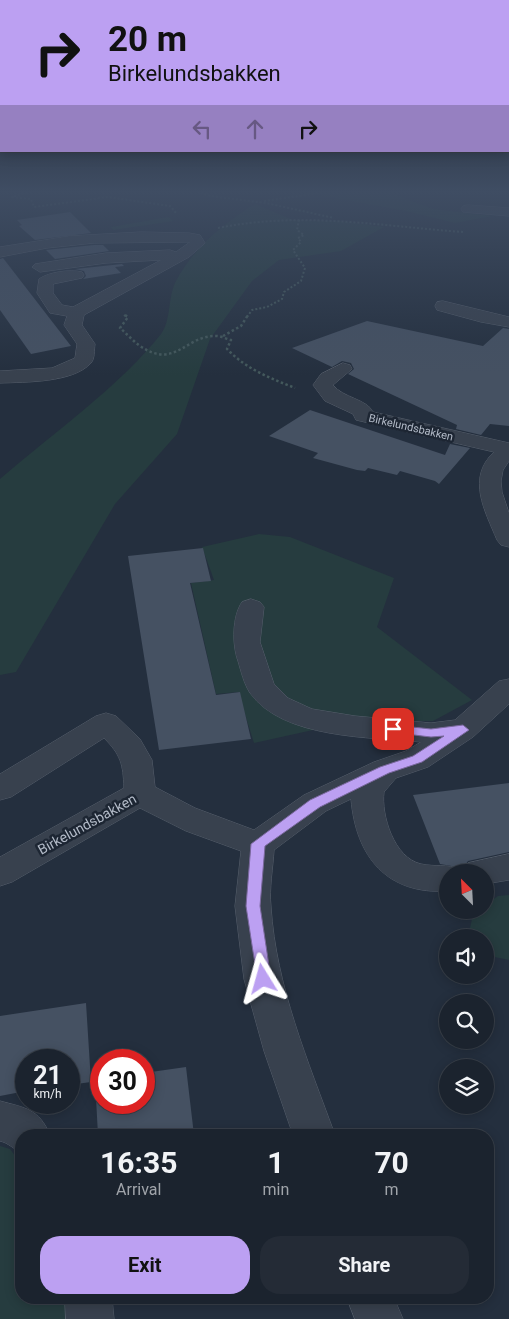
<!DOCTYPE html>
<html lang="en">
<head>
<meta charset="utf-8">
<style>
  body { margin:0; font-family:Roboto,sans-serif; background:#242b36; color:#f1f3f6; height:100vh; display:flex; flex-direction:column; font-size:19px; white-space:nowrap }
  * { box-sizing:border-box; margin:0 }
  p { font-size:16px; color:#a0a4aa }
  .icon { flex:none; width:28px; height:28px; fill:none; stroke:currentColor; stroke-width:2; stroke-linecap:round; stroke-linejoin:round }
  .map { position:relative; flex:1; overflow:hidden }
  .panel { position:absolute; left:15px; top:1129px; width:479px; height:175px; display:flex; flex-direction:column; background:#1b232e; border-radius:20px; box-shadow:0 2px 12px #0003,0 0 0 1px #39404a }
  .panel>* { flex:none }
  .top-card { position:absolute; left:0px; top:0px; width:510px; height:152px; box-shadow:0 2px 12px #0003,0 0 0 1px #39404a; background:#bca0f2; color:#111; overflow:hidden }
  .needle { width:32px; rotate:336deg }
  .fabs { position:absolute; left:439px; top:864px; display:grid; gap:10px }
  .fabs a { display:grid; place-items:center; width:55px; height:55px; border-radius:50%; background:#1b232e; box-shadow:0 2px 12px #0003,0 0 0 1px #39404a; font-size:25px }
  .speed { position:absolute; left:15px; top:1049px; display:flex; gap:10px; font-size:25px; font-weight:700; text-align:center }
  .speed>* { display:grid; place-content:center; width:65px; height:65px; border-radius:50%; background:#1b232e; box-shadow:0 2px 12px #0003,0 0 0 1px #39404a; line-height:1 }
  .speed small { font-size:12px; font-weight:400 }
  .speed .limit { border:8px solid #d22; background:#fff; color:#111 }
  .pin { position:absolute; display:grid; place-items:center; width:42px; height:42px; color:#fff; margin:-21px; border-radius:10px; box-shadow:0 2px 8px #0006 }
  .me { position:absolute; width:55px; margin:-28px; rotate:352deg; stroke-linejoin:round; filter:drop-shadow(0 0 4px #0008) }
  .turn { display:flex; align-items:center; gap:18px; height:105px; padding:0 25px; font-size:22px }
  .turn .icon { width:65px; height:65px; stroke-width:2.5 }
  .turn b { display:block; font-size:35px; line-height:42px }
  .lanes { display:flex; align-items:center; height:48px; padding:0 25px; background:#0003; justify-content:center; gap:25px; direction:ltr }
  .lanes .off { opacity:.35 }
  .eta { display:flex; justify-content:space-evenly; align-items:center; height:85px; text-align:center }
  .eta b { font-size:30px; font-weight:700; line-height:35px }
  .button { display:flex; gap:10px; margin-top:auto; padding:10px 25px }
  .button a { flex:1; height:58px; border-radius:20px; background:#bca0f2; color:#111; font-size:20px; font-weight:700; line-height:58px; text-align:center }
  .button a+a { background:#242b36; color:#f1f3f6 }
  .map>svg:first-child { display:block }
</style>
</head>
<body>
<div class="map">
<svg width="509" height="1319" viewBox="0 0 509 1319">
  <rect width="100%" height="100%" fill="#242f3e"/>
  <!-- green -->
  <g fill="#263c3f">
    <path d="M302,190H394L393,194L433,209L492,216L455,223L406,211L302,192Z"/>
    <path d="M255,204L293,220L340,221L384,227L341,251L279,260L252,281L210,339L177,434L115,504L16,672L0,675V479C51,435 120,386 161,334C171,321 168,298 175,283C192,249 224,223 255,204Z"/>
    <path d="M168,217L174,221L113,230L111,227Z"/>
    <path d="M259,534L290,537L394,578L377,627L472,700L433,721H359L314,712L313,730L254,743L238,692L216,694L191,583L214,580L202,547Z"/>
    <path d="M509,895V960L485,955V938L471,937L469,932L473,915L479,910H485V905L498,896Z"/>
    <path d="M0,1146L10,1149L21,1164V1298H77L76,1319H0Z"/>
  </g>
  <!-- building -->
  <g fill="#455162">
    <path d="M70,212L91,233L35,240L19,226L22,225L17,220Z"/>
    <path d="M94,245H103L109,251L55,259L46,250Z"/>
    <path d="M3,258L71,346L31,354L0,310V259Z"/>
    <path d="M122,264L124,266L115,267L121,273L83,279L86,276L84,271L75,269Z"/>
    <path d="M367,321L483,346L503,328L509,329V426L490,424L481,435L456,429L457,425L348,374L354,369L351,363L342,361L332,367L292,348Z"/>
    <path d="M310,410L445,455L450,444L470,448L439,484L435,481L400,471L397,475L368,468L365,471L357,470L313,458L318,453L269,436Z"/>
    <path d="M203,548L211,581L190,583L216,695L240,692L251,739L159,750L128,556Z"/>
    <path d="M509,783V852L468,861L463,868L440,864L413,795Z"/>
    <path d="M86,1003L91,1082L69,1085V1060H26V1091L0,1096V1016Z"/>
    <path d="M186,1067L194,1135H98L95,1080L101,1079V1102H144V1073Z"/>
  </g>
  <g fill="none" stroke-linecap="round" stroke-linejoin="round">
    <defs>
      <g id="minor">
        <path d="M468,205L509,208V216L463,212L461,209L463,206Z"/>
        <path d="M141,232L189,233L200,235L205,243L189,257L84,315L82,325L95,344C94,350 95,359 91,363C73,383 25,382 0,383V371L52,368L75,358L77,344L64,325L67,316L50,313L37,293L39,279C49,272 70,269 82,272L84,275L82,278L53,284V293L62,305L73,307L161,260L106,263L40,272L32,267L35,264L106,253L170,250L176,252L190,242L94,243L47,248L0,257V247L70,236Z"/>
        <path d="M443,301L509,317V327L481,322L437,310L435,306L437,302Z"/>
        <path d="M343,363L350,365L352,369L333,385C343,398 367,399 373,412L509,443V461L503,470L501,481L502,492L509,513V547L501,545L497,540C485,511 466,478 494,452L356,420L353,414L325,401L313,385L321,374Z"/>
        <path d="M251,599L260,602L264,607L260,642L274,684L288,698L312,709L355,716L431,723L455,720L499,681L509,679V704L473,737L428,767L396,778L384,792C381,815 394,858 421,864C435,867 447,864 460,869L462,872H448V891C387,895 356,857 351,799L326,811L274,850C273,868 269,888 271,907C276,986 308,1061 335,1135H293L264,1051L244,979L235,906L241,851L186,831L140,808L12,882L0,886V857L124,788C123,764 121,755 104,738L11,797L0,800V774L96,716L106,713L116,716L140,739L152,760L155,787L195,808L254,830L304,795L374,762L406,751L421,742C370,737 283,739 250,693C244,684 241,671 238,661C232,645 232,616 242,602Z"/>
        <path d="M509,854V880L485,884V872H463L468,863Z"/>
        <path d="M0,1101C26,1108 39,1109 50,1135H21V1152C13,1149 9,1143 0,1141Z"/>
        <path d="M65,1298H112L114,1319H66Z"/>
        <path d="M347,1298H394L403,1319H355Z"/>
      </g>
    </defs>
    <!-- minor casing -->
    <use href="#minor" stroke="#565f6c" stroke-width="1"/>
    <!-- path-far1 -->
    <g stroke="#44595c" stroke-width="2" stroke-dasharray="2 2" stroke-linecap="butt">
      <path d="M35,190L12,197L31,199L34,207L108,197L170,206L177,214"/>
      <path d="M193,190L211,196L266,203L334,218"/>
      <path d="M264,201L313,194L318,190"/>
      <path d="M218,228C302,211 379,226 463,232"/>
      <path d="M124,315L127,317"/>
      <path d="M247,317L252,310L267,307L282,299L284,292L301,281L305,268L293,250L301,242L298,238L304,235L297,230L299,220"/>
    </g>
    <!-- path -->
    <g stroke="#44595c" stroke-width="2.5" stroke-dasharray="2.5 2.5" stroke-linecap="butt">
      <path d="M125,315L128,317L120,328C127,334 133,341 140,346C175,370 186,335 216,336C221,336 226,339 231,340L227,349C246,369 270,378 295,388"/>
      <path d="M223,336L241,326L248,315"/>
    </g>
    <!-- minor -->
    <use href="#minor" fill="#38414e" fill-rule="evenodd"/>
  </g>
  <!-- sky -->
  <linearGradient id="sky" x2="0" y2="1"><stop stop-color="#141a22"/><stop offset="0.51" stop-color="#3f4d63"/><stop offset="1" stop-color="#3f4d63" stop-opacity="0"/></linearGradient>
  <rect width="509" height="375" fill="url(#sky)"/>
  <!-- route -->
  <path fill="#bca0f2" stroke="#7a689d" d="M393,725L431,729L463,725L469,730L422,762L389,773L320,807L265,846L260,906L271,979L269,984L263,986L258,984L246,906L251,844L310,800L380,767L413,756L444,736L431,737L388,732L387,729Z"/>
  <g text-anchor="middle" stroke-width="5" stroke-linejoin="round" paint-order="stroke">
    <!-- far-street labels -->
    <g font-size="11" fill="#b4bcc9" stroke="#1d2633">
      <text transform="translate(411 427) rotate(13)" y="4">Birkelundsbakken</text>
    </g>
    <!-- street labels -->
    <g font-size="14" fill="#b4bcc9" stroke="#1d2633">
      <text transform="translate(87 824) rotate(-29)" y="5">Birkelundsbakken</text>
    </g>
  </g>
</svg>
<div class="fabs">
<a><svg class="needle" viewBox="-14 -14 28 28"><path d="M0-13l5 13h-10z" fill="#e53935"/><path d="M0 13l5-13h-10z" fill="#a0a4aa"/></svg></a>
<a><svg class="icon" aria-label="sound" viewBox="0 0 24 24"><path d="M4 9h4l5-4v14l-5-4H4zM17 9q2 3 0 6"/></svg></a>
<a><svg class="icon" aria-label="search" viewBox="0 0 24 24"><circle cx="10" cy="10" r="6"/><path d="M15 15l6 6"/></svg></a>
<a><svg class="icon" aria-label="layers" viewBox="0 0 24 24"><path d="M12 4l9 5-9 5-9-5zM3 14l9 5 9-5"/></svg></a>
</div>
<div class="speed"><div>21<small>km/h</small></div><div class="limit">30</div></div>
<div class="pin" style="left:393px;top:729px;background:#d93025"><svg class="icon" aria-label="arrive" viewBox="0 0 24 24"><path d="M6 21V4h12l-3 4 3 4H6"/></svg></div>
<svg class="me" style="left:263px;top:979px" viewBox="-20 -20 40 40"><path d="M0-17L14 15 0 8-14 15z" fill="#bca0f2" stroke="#fff" stroke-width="4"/></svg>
<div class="top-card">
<div class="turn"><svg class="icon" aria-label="right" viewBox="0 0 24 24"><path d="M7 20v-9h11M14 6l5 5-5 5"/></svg><div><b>20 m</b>Birkelundsbakken</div></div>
<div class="lanes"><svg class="icon off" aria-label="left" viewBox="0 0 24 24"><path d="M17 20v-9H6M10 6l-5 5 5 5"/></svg><svg class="icon off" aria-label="ahead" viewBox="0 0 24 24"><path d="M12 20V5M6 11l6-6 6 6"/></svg><svg class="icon" aria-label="right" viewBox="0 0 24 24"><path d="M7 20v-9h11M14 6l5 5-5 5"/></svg></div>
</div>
<section class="panel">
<div class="eta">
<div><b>16:35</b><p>Arrival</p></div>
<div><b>1</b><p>min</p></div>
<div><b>70</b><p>m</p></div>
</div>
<div class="button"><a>Exit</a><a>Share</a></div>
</section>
</div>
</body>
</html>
